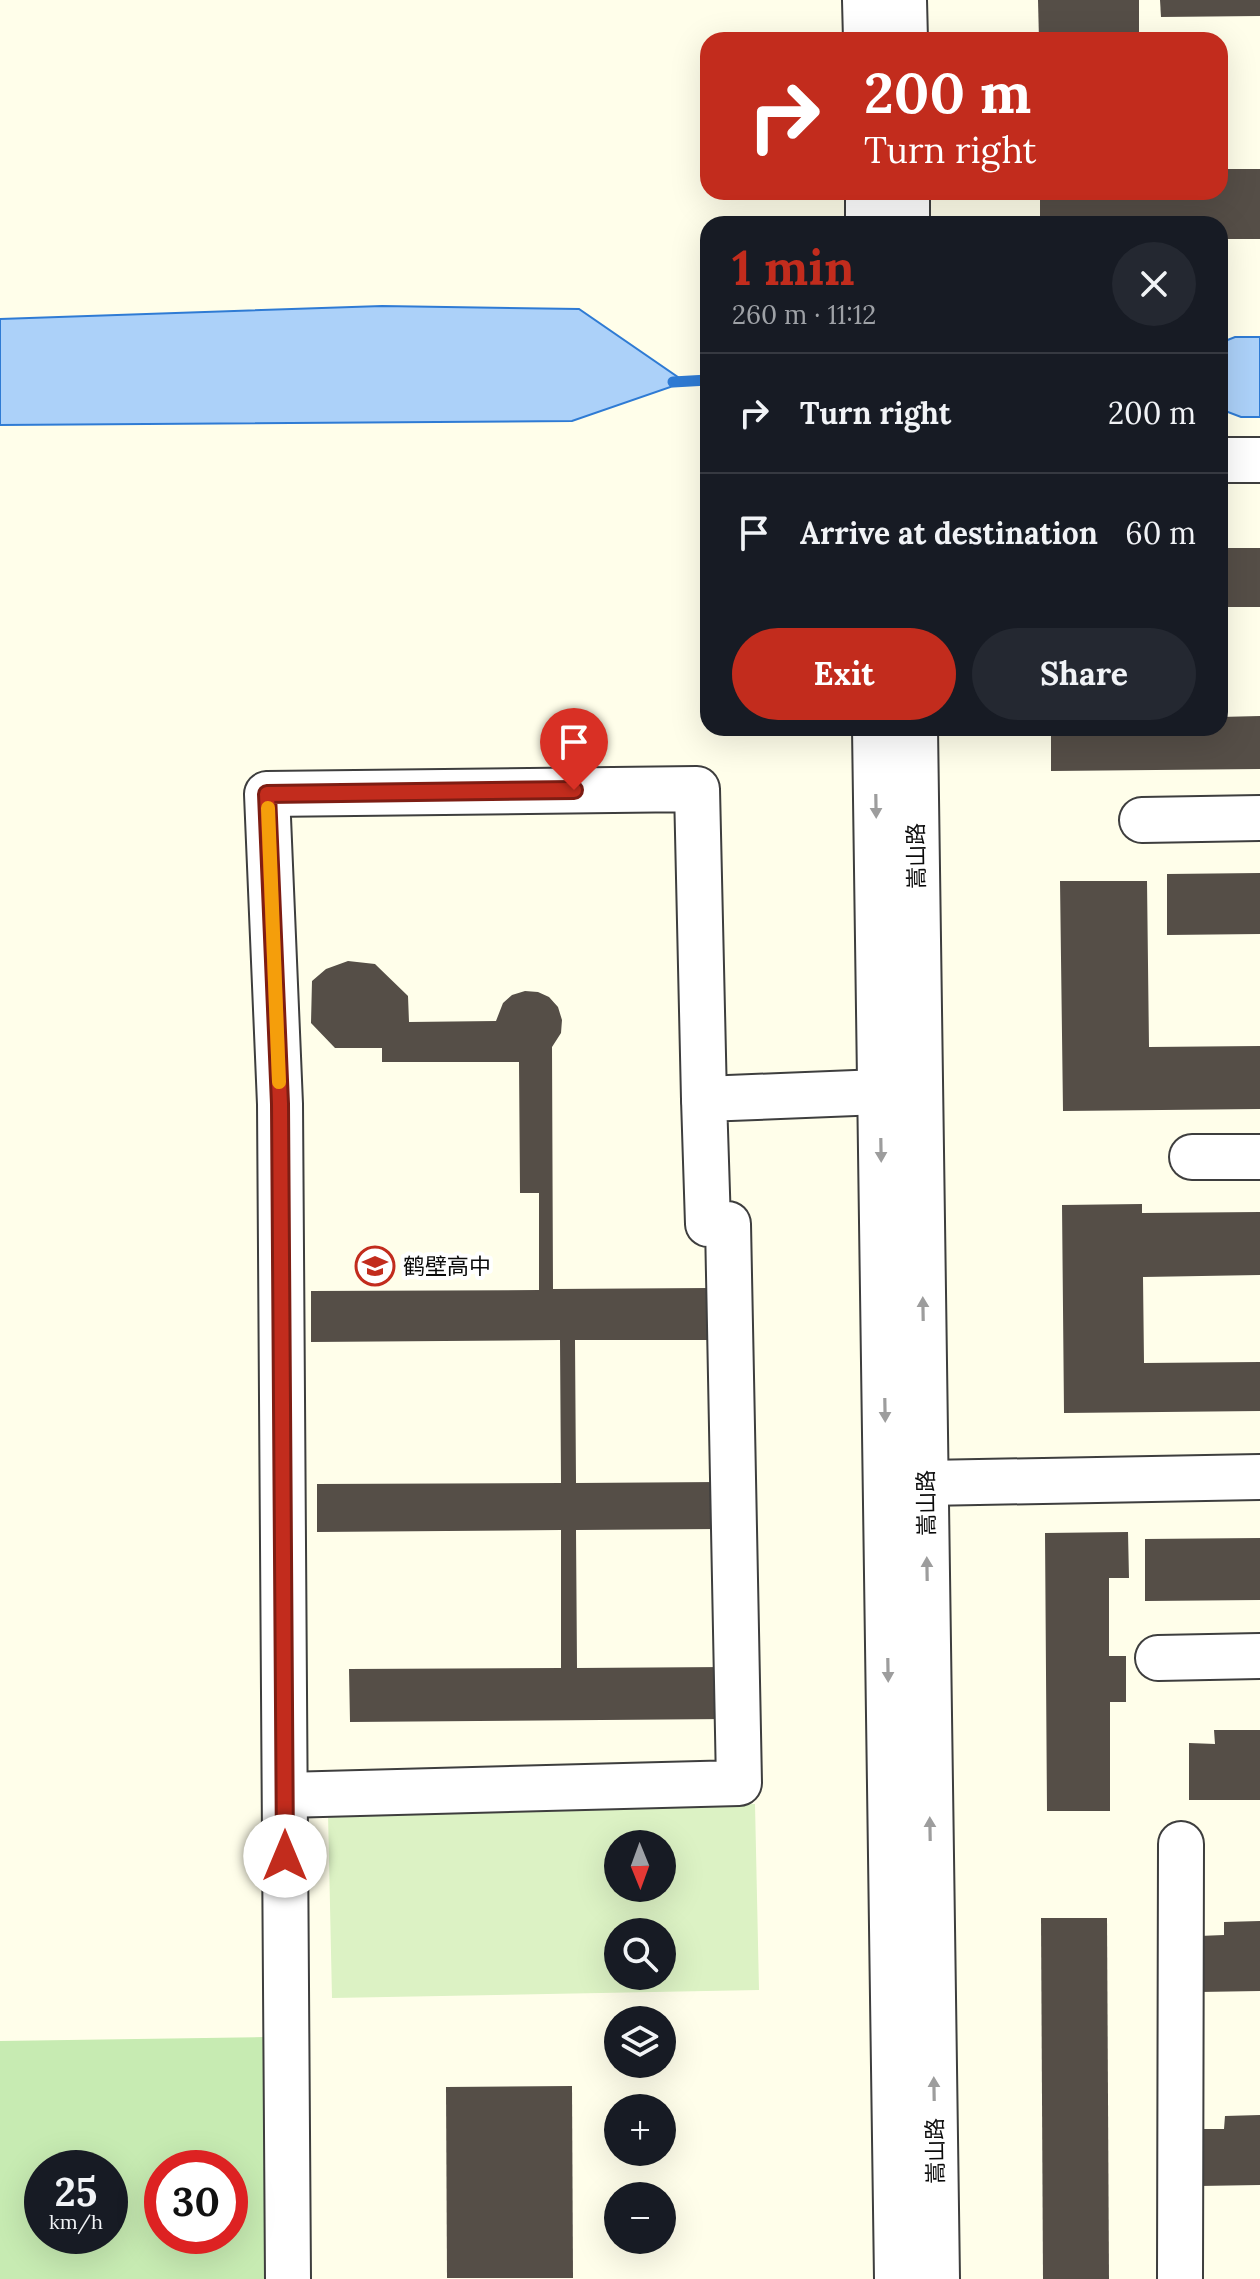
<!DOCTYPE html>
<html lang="en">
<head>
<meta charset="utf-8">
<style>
  body { margin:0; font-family:Lora,"Noto Sans SC",serif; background:#242831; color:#f1f3f6; height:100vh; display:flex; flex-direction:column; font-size:30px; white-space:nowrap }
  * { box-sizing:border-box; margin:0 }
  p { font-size:26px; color:#9ea1a6 }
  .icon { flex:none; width:44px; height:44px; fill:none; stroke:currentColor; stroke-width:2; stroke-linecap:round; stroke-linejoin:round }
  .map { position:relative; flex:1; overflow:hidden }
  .panel { position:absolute; left:700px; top:216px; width:528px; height:520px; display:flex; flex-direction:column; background:#171b24; border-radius:24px; box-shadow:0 8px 32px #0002 }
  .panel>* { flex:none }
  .top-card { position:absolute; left:700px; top:32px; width:528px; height:168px; border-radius:24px; box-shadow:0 8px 32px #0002; background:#c22c1d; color:#fff; overflow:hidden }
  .needle { width:52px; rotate:179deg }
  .tools { position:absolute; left:604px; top:1830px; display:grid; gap:16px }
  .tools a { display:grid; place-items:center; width:72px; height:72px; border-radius:50%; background:#171b24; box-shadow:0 8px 32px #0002; font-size:40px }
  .speed { position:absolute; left:24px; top:2150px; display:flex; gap:16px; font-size:40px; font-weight:700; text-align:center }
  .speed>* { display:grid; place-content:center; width:104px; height:104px; border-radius:50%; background:#171b24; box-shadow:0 8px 32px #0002; line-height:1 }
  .speed small { font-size:20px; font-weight:400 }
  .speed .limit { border:12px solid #d22; background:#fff; color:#111 }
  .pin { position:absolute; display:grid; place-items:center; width:68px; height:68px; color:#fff; margin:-82px -34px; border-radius:50% 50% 50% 0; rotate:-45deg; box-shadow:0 0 8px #0007 }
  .pin .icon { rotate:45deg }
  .me { position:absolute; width:88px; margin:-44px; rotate:0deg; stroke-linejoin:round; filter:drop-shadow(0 0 6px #0008) }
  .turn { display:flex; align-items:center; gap:28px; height:168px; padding:0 32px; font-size:36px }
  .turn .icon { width:104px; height:104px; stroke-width:2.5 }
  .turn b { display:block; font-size:56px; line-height:68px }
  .round { display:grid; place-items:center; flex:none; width:84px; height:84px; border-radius:42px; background:#242831 }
  .summary { display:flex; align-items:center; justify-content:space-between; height:136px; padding:0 32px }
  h1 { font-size:48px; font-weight:700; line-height:60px; color:#c22c1d }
  .primary-button { display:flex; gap:16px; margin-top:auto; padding:16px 32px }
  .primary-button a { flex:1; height:92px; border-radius:48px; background:#c22c1d; color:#fff; font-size:32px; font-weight:700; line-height:92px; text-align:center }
  .primary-button a+a { background:#242831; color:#f1f3f6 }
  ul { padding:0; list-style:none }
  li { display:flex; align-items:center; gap:24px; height:120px; padding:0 32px; border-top:2px solid #363941 }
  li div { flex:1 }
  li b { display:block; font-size:30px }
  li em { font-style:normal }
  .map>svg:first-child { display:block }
</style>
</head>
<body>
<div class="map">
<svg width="1260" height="2279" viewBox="0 0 1260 2279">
  <rect width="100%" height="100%" fill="#fffeea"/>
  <!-- green -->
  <path fill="#c7ebb2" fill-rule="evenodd" d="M265,2037L269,2279H0V2041ZM42,2168H110V2236H42ZM162,2168H230V2236H162Z"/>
  <!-- pitch -->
  <path fill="#dcf2c4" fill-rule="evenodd" d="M755,1804L759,1990L332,1998L328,1813ZM618,1844H662V1888H618ZM618,1932H662V1976H618Z"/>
  <!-- water -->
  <g fill="#acd1f9" stroke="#2f7bd4" stroke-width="2">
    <path d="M382,306L579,309L685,382L572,421L0,425V319Z"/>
    <path d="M1235,337H1260V417H1241L1220,409V343Z"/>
  </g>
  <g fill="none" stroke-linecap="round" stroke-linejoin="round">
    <!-- stream -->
    <path stroke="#2f7bd4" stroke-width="11" d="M673,382L708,380"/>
  </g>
  <!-- building -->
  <g fill="#554e47">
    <path d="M1038,0H1139V40H1039Z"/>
    <path d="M1160,0H1260V16L1161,17Z"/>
    <path d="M1220,169H1260V239H1220V224H1040V192H1220Z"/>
    <rect x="1220" y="548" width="40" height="59"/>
    <path d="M1260,716V769L1051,771V728H1220V717Z"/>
    <path d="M1260,873V934L1167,935V874Z"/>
    <path d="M1060,881H1147L1149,1047L1260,1046V1109L1063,1111Z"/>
    <path d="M348,961L375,964L408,996L409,1022L496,1021L503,1003L512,995L525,991L538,992L549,997L558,1007L562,1020L561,1033L552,1047L553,1289L710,1288V1340H575L576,1483L719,1482V1529L576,1530L577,1668L727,1667V1719L350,1722L349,1669L561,1668V1530L317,1532V1484L561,1483L560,1340L311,1342V1291L539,1290V1193H520L519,1062H382V1048H335L311,1023L312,981L326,969Z"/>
    <path d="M1142,1204V1213L1260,1212V1275L1143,1277L1144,1363L1260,1362V1411L1064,1413L1062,1205Z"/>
    <path d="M1128,1532L1129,1578H1109V1656H1126V1702H1110V1811H1047L1045,1533Z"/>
    <path d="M1260,1538V1600L1145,1601V1539Z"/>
    <path d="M1214,1730H1260V1800H1189V1743L1215,1744Z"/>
    <path d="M1041,1918H1107L1109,2279H1043Z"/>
    <path d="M1260,1921V1991L1199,1992V1936L1224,1935V1922Z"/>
    <path d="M572,2086L573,2278H447L446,2087Z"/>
    <path d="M1260,2115V2185L1199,2186V2129H1224L1225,2116Z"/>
  </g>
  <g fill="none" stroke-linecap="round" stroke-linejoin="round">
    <defs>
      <g id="minor">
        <path d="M865,0L866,40"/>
        <path d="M904,0L905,40"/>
        <path d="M868,192V224"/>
        <path d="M907,192V224"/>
        <path d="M1220,460H1260"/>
        <path d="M875,728L897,2279"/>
        <path d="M915,728L937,2279"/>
        <path d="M1142,820L1260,818"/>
        <path d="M1192,1157H1260"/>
        <path d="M926,1483L1260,1477"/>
        <path d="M1158,1658L1260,1656"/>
        <path d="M285,1795L739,1783L728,1224H708L704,1099L880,1092"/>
        <path d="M288,2279L280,1104L267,794L697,789L704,1099"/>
        <path d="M1180,2279L1181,1844"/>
      </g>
    </defs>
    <!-- minor casing -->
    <use href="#minor" stroke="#3e3e3e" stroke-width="48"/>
    <!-- minor -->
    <use href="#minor" stroke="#fff" stroke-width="44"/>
  </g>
  <!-- one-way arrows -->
  <defs><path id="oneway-solid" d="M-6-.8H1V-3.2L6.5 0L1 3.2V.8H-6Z" transform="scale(2)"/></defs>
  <g fill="#9d9d9d">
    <use href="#oneway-solid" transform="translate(876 806) rotate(89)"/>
    <use href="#oneway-solid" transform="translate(881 1150) rotate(89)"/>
    <use href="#oneway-solid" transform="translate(923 1309) rotate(-91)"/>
    <use href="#oneway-solid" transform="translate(885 1410) rotate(89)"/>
    <use href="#oneway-solid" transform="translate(927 1569) rotate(-91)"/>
    <use href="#oneway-solid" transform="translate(888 1670) rotate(89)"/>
    <use href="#oneway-solid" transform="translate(930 1829) rotate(-91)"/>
    <use href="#oneway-solid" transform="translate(934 2089) rotate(-91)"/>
  </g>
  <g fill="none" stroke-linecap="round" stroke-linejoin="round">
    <defs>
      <path id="route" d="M285,1856L280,1104L267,794L574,790"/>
    </defs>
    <!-- route casing -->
    <use href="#route" stroke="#7e1d13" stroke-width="20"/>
    <!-- route -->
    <use href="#route" stroke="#c22c1d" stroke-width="14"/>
    <!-- slow -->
    <path stroke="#f59e0b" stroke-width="14" d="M268,808L279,1082"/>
  </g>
  <!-- icons -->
  <defs>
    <symbol id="school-ring" viewBox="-11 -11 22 22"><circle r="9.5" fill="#fff" stroke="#c22c1d" stroke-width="1.5"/><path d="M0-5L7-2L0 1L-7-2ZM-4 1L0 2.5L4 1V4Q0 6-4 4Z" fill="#c22c1d"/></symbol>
  </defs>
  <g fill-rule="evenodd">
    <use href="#school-ring" x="353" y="1244" width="44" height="44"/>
  </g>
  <g text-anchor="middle" stroke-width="8" stroke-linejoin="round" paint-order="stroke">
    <!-- street labels -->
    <g font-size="22" fill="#0b0b0b" stroke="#fff">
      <text transform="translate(916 856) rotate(-91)" y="8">嵩山路</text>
      <text transform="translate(926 1503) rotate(-91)" y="8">嵩山路</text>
      <text transform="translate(935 2151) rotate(-91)" y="8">嵩山路</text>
    </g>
    <!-- poi labels -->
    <g font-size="22" fill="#0b0b0b" stroke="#fff" text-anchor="start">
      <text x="403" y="1274">鹤壁高中</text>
    </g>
  </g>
</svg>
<div class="tools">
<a><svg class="needle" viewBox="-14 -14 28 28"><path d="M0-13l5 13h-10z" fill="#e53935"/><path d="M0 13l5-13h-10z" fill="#9ea1a6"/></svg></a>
<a><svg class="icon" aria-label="search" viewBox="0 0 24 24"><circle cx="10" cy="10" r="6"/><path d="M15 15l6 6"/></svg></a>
<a><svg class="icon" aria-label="layers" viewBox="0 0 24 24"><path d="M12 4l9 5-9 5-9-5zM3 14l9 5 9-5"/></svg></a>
<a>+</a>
<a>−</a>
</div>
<div class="speed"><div>25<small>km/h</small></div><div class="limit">30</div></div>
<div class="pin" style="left:574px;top:790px;background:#d93025"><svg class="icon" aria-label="arrive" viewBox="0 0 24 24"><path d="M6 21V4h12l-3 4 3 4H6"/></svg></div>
<svg class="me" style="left:285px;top:1856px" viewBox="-20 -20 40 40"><circle r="19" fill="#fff"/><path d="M0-13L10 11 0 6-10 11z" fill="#c22c1d"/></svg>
<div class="top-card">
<div class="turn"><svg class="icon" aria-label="right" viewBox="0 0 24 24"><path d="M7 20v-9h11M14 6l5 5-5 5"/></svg><div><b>200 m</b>Turn right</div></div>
</div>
<section class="panel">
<div class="summary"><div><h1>1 min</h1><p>260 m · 11:12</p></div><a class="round"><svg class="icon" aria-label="close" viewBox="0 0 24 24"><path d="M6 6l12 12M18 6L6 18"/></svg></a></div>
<ul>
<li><svg class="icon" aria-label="right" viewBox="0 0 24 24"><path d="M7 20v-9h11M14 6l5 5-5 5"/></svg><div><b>Turn right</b></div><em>200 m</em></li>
<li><svg class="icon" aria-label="arrive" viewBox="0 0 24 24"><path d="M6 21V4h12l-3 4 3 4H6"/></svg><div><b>Arrive at destination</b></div><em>60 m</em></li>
</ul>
<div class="primary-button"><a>Exit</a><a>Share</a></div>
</section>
</div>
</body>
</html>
